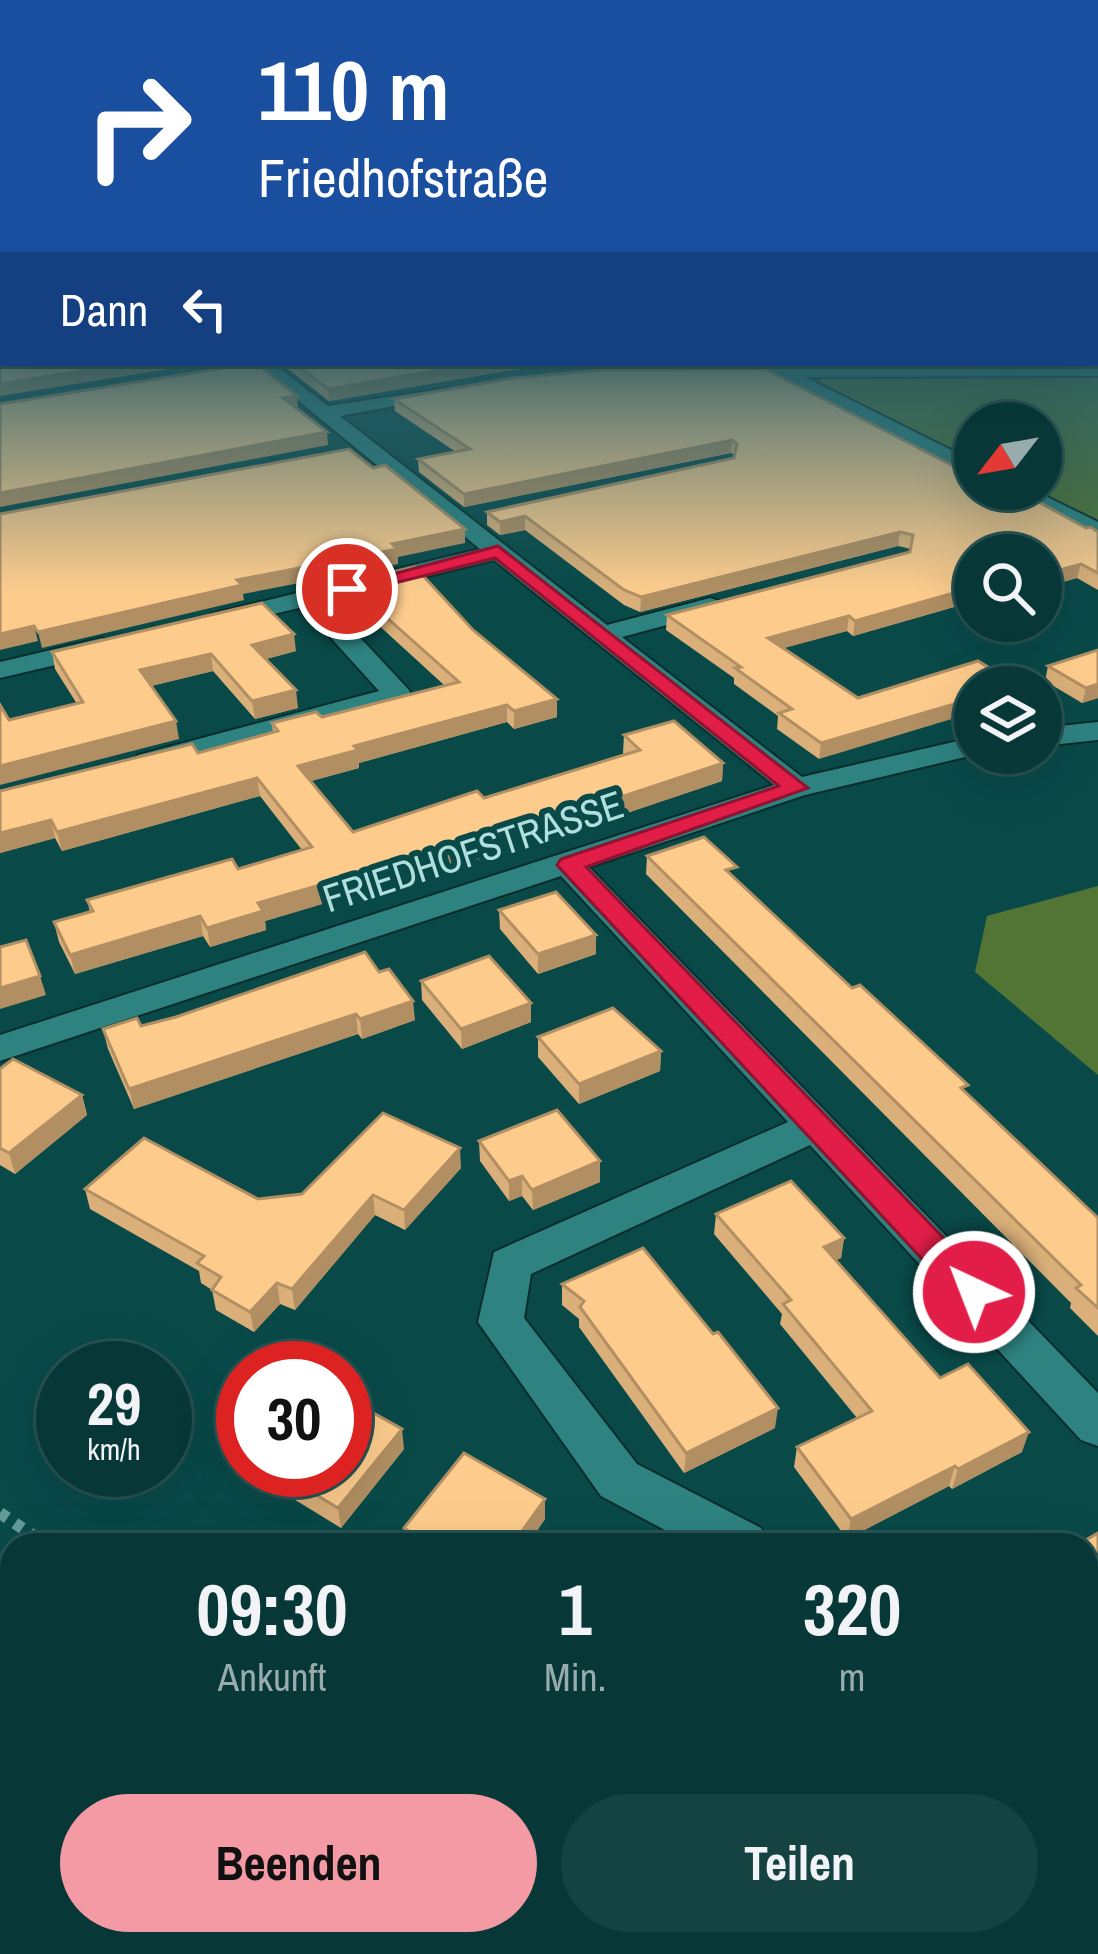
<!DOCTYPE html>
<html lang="de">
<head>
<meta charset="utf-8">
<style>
  body { margin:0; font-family:"Archivo Narrow",sans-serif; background:#154342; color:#f1f3f6; height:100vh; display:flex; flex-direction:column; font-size:45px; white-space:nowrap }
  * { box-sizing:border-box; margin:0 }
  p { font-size:39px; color:#98acad }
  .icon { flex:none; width:66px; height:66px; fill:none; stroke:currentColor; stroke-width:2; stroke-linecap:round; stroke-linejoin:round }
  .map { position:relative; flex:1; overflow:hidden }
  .panel { position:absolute; left:0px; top:1533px; width:1098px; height:423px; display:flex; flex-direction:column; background:#073837; border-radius:36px 36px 0 0; box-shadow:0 12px 48px #0002,0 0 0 3px #285252 }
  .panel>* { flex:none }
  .guide { position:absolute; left:0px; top:0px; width:1098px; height:366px; box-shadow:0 12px 48px #0002,0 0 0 3px #285252; background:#1a4fa0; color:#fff; overflow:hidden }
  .needle { width:78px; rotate:239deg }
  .fabs { position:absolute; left:954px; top:402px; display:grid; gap:24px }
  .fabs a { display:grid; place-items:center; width:108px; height:108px; border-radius:50%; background:#073837; box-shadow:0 12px 48px #0002,0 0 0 3px #285252; font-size:60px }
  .speed { position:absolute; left:36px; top:1341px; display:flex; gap:24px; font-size:60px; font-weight:700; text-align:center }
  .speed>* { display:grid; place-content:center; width:156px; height:156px; border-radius:50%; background:#073837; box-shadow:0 12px 48px #0002,0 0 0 3px #285252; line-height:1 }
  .speed small { font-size:30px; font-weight:400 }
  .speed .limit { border:18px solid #d22; background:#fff; color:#111 }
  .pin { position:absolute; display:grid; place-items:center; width:102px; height:102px; color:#fff; margin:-51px; border:6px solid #fff; border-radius:50%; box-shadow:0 3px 12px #0007 }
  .me { position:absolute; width:132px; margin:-66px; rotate:317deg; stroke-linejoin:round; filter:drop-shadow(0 0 9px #0008) }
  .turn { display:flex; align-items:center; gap:42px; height:252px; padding:0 60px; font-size:54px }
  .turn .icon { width:156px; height:156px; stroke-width:2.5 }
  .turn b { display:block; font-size:84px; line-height:102px }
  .then { display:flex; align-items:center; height:114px; padding:0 60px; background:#0003; gap:24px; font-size:45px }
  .eta { display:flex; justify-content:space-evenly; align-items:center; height:204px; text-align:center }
  .eta b { font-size:72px; font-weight:800; line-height:84px }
  .cta { display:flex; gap:24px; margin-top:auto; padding:24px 60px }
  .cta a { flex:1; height:138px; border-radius:72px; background:#f49aa4; color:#111; font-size:48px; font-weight:800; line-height:138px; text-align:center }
  .cta a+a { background:#154342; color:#f1f3f6 }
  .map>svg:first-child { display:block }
</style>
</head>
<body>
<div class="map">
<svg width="1098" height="1954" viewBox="0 0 1098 1954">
  <rect width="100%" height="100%" fill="#094a49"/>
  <!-- green -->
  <g fill="#527535">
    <path d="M828,375L1098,376V525L1025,489H1041V423H975V464L814,384Z"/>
    <path d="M1098,886V1075L975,972L987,916Z"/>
    <path d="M12,1936V1944H134L147,1954H0V1940Z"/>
  </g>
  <!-- forest -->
  <g fill="#568131">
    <path d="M0,1555L12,1564V1936L0,1940Z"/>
    <path d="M134,1944H552L566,1954H147Z"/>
  </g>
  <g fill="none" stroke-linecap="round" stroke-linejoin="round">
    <!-- canal -->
    <g fill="#4e8acd" fill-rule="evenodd">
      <path d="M0,1582L12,1587V1655L0,1651Z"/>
      <path d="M407,1944H496L500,1954H411Z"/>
    </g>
    <defs>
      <g id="minor">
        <path d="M252,363H273L328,406L449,388V396L340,416L607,625L710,598L719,601L723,606L719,611L622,637L802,777L975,737V753H982L805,795L589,867L1098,1393V1446L1081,1440L810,1145L531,1274L524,1318L637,1464L761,1528L769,1545H693L601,1496L478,1322L494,1252L788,1122L561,876L0,1061V1035L774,785L494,560L326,601L408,689L412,695L408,701L149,770L138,767L134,761L138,755L379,691L303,607L220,627L211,624L207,619L211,614L480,549Z"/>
        <path d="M1098,364V376L805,377L975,462V476L781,377L724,378L715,372L724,366Z"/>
        <path d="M1003,489H1031L1098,522V538Z"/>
        <path d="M102,638L115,646L111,652L0,678V662Z"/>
        <path d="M1098,722V740L1041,746V728Z"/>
        <path d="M1086,1696L1098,1701V1760L1086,1755Z"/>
      </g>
    </defs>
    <!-- minor casing -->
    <use href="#minor" stroke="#092d2c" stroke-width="4"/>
    <!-- path -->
    <g stroke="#639b99" stroke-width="12" stroke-dasharray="9 9" stroke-linecap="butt">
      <path d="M0,1513L47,1545"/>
      <path d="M636,1944L651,1954"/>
    </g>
    <!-- minor -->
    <use href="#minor" fill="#2e8381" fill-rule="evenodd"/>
  </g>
  <!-- wall -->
  <g fill="#daaf79">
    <path d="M280,363H576L512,370L329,401Z"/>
    <path d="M512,378L975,477L1086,528L1098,532V590L1077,578L1041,588V555H975V601L853,636L847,631L783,648L858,698L819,759L777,729L778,716L734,684V678L666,630L667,615L910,552L911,549L898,546L640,612L624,605L525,530L500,535L487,525V512L734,458L735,455L731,453L464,507L419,472L418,459L456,452L395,411L394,399Z"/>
    <path d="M348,583L473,630L557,717L514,729L507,722L359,763V768L311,781L353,832L484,798L625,755L623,753L624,735L723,763L722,781L481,862L477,858L265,921L266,930L210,947L203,936L75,974L59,942L54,922L90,912L87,900L238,869L302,850L260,796L62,851L55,838L0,853V791L198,753L273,732L272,723L322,717L444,685L350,599Z"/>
    <path d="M1098,650V698L1082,703L1045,681L1048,666Z"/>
    <path d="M296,651L266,659L298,708L255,719L213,671L151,686L179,739L9,720L77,704L55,669L52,652Z"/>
    <path d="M647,856L736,879L1098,1218V1336L1070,1308L1071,1303L646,874Z"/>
    <path d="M499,910L596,954L538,974L500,929Z"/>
    <path d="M365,952L415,1020L362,1039L358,1034L134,1109L108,1049L103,1029L141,1026L176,1017Z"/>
    <path d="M421,981L531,1003V1022L462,1049L422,1000Z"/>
    <path d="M538,1037L661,1051L660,1071L579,1104L538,1057Z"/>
    <path d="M0,1069L82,1095L87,1115L15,1174L0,1165Z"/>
    <path d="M479,1141L600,1161V1182L533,1210L522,1196L509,1201L480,1161Z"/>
    <path d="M461,1168L405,1230L375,1215L295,1310L280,1304L254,1332L216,1310L212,1290L201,1283L199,1271L90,1209L85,1189L258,1199L302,1194Z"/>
    <path d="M716,1214L844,1238L841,1258L836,1260L940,1378L1022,1452L952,1489L949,1486L847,1539L794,1467L797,1447L857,1418L780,1324L782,1314L714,1234Z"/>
    <path d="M562,1284L775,1428L684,1473L579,1327V1319L562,1305Z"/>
    <path d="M404,1449L341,1528L266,1482L264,1470H345Z"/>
    <path d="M545,1519L527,1545H406L404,1528Z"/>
    <path d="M1098,1533V1673L1086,1659V1545Z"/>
  </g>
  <!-- shaded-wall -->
  <g fill="#b18f63">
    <path d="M130,363H206L0,396V384Z"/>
    <path d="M479,363H576L512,370L329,401L328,389Z"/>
    <path d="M297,396L298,408L284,411L283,398Z"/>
    <path d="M327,432L328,445L0,507V493Z"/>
    <path d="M732,440L731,453L464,507V494Z"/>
    <path d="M525,516V530L500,535V522Z"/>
    <path d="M465,529V543L398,557V564L243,594L244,600L42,648L38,632L237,580Z"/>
    <path d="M900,532L898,546L640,612L641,597Z"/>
    <path d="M1081,564L1077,578L1041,588V575Z"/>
    <path d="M975,587V601L853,636L855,621Z"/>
    <path d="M849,616L847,631L766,653L768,638Z"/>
    <path d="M34,626L38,641L0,650V634Z"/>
    <path d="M294,634L296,651L255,662L252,645Z"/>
    <path d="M211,654L213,671L143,688L140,670Z"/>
    <path d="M1098,684V698L1082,703L1086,688Z"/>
    <path d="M296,690L298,708L255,719L252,701Z"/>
    <path d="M975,698V712L819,759L821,743Z"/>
    <path d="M557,699V717L514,729V711Z"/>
    <path d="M507,705V722L359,763V768L300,784L298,766L354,746Z"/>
    <path d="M176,721L179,739L0,785V766Z"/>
    <path d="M723,763L722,781L481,862L480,844Z"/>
    <path d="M257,778L260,796L62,851L57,832Z"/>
    <path d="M51,820L55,838L0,853V833Z"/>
    <path d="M476,840L477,858L265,921L266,930L210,947L207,928L258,903Z"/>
    <path d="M200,916L203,936L75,974L70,955Z"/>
    <path d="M596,935V954L538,974V954Z"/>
    <path d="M40,976L46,995L0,1009V988Z"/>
    <path d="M413,1001L415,1020L362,1039L360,1019Z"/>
    <path d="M531,1003V1022L462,1049L461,1029Z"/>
    <path d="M356,1014L358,1034L134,1109L129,1089Z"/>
    <path d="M661,1051L660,1071L579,1104V1084Z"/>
    <path d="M82,1095L87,1115L15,1174L9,1153Z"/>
    <path d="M460,1148L461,1168L405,1230L404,1210Z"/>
    <path d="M600,1161V1182L533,1210L532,1190Z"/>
    <path d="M522,1176V1196L509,1201V1181Z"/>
    <path d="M373,1195L375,1215L295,1310L292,1289Z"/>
    <path d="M844,1238L841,1258L821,1267L824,1247Z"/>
    <path d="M277,1283L280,1304L254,1332L250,1312Z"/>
    <path d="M778,1408L775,1428L684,1473L686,1453Z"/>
    <path d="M402,1429L404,1449L341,1528L338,1508Z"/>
    <path d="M1029,1432L1022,1452L952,1489L958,1469Z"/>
    <path d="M955,1466L949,1486L847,1539L851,1519Z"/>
    <path d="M545,1499V1519L527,1545H512Z"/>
  </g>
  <!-- building -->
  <g fill="#fdcc8d" stroke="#b18f63" stroke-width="3">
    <rect x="1095" y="319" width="3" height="25"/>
    <path d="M0,331H3V363H130L0,384Z"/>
    <path d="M256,363L297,396L283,398L327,432L0,493V404Z"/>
    <path d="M295,363H479L328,389Z"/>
    <path d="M765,369L975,477V489H1015L1086,528L1091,527L1098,532V573L1081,564L1041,575V555H975V587L855,621L849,616L768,638L858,698L978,661L1018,685L1012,687H975V698L821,743L779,713L792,709L735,668L741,667L667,615L910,552L913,535L900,532L641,597L624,590L525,516L500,522L487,512L734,458L737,444L732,440L464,494L418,459L470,449L394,399L512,378L601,370Z"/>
    <path d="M349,449L373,468L385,465L465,529L392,544L397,549L237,580L242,585L38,632L34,626L0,634V514Z"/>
    <path d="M415,567L473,630L557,699L514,711L507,705L354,746L358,750L298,766L353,832L477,791L484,798L640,750L624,735L674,721L723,763L480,844L476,840L258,903L263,911L207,928L200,916L70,955L54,922L93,911L87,900L232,859L238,869L312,847L257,778L57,832L51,820L0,833V791L192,744L198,753L278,731L272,723L316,712L322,717L459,682L348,583Z"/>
    <path d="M262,603L294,634L252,645L296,690L252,701L211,654L140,670L176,721L0,766V705L9,720L83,702L52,652Z"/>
    <path d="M1098,650V684L1086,688L1048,666Z"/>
    <path d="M704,837L737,867L726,870L852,988L860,985L968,1085L961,1088L1098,1218V1308L1076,1288L1081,1285L647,856Z"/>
    <path d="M556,892L596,935L538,954L499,910Z"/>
    <path d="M26,940L40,976L0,988V947Z"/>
    <path d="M365,952L379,972L389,969L413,1001L360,1019L356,1014L129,1089L103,1029L137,1018L141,1026L176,1017Z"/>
    <path d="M489,956L531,1003L461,1029L421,981Z"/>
    <path d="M613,1008L661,1051L579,1084L538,1037Z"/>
    <path d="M13,1059L82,1095L9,1153L0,1148V1069Z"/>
    <path d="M557,1110L600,1161L532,1190L522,1176L509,1181L479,1141Z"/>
    <path d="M383,1113L460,1148L404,1210L373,1195L292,1289L277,1283L250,1312L212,1290L221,1277L197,1263L204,1256L85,1189L144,1138L258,1199L302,1194Z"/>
    <path d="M791,1181L844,1238L824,1247L940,1378L968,1364L1029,1432L958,1469L955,1466L851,1519L797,1447L872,1411L783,1304L791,1300L716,1214Z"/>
    <path d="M643,1248L713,1334L718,1332L778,1408L686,1453L580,1307L584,1301L562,1284Z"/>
    <path d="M345,1397L402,1429L338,1508L275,1470H345Z"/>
    <path d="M464,1453L545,1499L512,1545H432L404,1528Z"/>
    <path d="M1098,1533V1644L1086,1631V1545H1077Z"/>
  </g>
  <!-- sky -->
  <linearGradient id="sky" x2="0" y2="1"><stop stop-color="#052928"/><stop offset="0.54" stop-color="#2c606a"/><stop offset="1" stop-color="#2c606a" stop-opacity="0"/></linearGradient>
  <rect width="1098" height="592" fill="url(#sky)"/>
  <!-- route -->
  <path fill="#e11d48" stroke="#92132f" stroke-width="3" d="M498,546L808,788L586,867L986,1282L991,1292L986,1301L974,1305L961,1301L557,865L561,859L779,786L495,558L347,595L337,589Z"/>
  <g text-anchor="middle" stroke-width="12" stroke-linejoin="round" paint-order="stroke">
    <!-- street labels -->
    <g font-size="39" fill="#b0e0de" stroke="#094a49">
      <text transform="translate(473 851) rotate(-18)" y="14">FRIEDHOFSTRASSE</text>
    </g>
  </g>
</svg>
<div class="fabs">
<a><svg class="needle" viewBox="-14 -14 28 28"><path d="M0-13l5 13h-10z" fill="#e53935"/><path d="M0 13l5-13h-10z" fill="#98acad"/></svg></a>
<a><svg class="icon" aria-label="search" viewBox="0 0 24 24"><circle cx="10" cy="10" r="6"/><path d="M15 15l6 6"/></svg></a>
<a><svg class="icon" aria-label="layers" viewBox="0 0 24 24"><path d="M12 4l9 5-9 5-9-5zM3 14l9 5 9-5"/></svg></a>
</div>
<div class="speed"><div>29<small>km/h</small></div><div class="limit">30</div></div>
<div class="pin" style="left:347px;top:589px;background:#d93025"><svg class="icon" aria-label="arrive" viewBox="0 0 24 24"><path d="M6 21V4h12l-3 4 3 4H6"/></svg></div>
<svg class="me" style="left:974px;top:1292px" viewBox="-20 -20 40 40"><circle r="17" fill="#e11d48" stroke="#fff" stroke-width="3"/><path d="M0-11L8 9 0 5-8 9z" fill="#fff"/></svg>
<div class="guide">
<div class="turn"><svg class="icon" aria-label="right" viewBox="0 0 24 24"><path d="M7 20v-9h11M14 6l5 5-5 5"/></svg><div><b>110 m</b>Friedhofstraße</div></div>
<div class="then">Dann<svg class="icon" aria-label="left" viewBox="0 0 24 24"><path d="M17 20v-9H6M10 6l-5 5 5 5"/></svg></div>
</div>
<section class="panel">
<div class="eta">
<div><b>09:30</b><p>Ankunft</p></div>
<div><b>1</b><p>Min.</p></div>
<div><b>320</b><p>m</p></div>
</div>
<div class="cta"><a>Beenden</a><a>Teilen</a></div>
</section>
</div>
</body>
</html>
